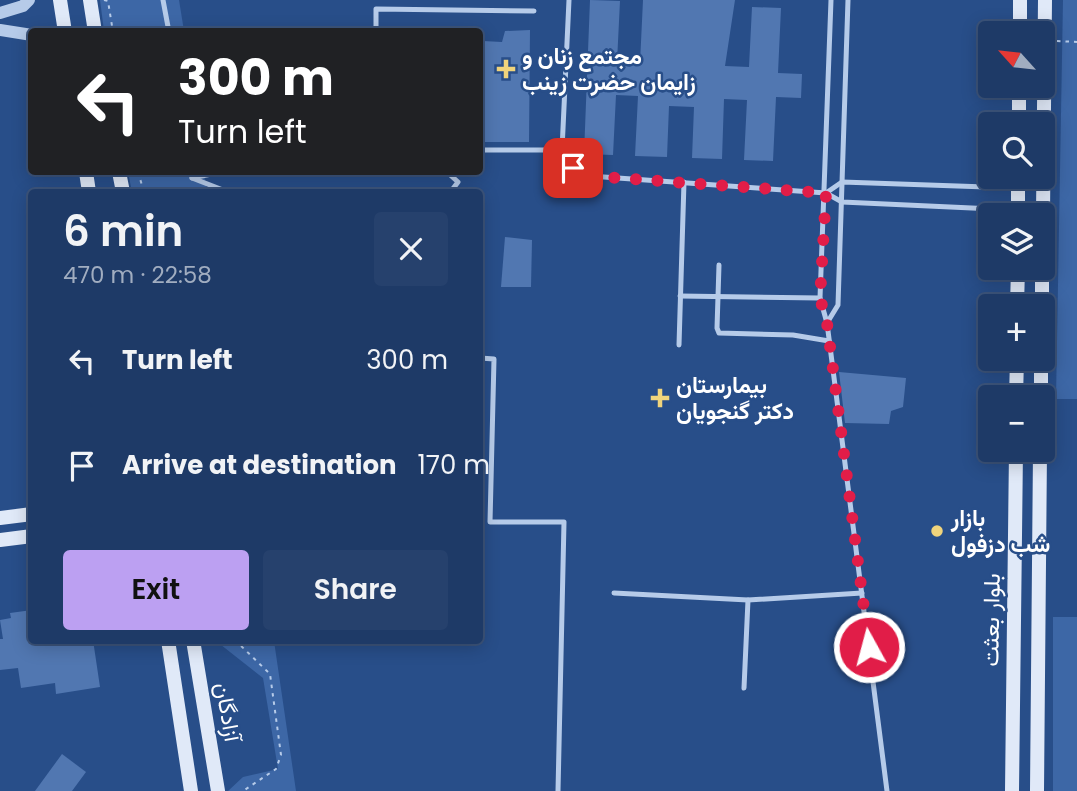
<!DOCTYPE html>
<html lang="en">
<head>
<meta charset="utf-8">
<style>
  body { margin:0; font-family:Poppins,Vazirmatn,sans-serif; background:#26416d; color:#f1f3f6; height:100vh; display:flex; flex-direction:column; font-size:26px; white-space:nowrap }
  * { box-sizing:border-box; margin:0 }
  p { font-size:23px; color:#a1adc0 }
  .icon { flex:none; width:38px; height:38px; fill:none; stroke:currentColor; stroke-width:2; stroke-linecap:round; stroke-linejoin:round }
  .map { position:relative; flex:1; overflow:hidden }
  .panel { position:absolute; left:28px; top:189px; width:455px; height:455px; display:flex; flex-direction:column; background:#1e3a67; border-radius:7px; box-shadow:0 4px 18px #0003,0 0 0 2px #3c547b }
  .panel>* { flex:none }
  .top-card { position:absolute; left:28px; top:28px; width:455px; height:147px; border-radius:7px; box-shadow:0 4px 18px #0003,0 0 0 2px #3c547b; background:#202124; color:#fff; overflow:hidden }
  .needle { width:46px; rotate:297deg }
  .buttons { position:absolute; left:978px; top:21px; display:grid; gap:14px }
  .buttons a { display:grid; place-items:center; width:77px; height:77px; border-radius:7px; background:#1e3a67; box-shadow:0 4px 18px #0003,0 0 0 2px #3c547b; font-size:35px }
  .pin { position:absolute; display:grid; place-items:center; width:60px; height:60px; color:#fff; margin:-30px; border-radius:14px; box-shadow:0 4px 10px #0006 }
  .me { position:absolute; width:77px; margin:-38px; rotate:353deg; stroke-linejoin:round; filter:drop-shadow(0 0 5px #0008) }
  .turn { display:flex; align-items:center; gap:24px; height:147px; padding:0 35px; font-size:32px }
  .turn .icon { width:91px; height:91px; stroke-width:2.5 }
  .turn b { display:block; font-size:49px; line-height:60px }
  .round { display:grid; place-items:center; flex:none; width:74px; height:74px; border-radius:7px; background:#26416d }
  .overview { display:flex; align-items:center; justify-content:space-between; height:119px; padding:0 35px }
  h1 { font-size:42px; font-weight:600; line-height:52px }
  .cta { display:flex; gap:14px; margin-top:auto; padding:14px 35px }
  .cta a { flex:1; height:80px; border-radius:7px; background:#bca0f2; color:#111; font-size:28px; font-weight:600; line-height:80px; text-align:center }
  .cta a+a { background:#26416d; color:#f1f3f6 }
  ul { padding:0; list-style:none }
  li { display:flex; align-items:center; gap:21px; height:105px; padding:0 35px }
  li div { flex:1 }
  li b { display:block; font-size:26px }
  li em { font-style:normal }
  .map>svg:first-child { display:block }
</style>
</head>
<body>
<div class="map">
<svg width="1077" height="791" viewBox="0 0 1077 791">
  <rect width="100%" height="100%" fill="#284e89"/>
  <!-- green -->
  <g fill="#3d67a6">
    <path d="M100,0H179L184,31H104Z"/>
    <path d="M1063,0H1077V399H1056Z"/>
    <path d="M128,172H204L207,192H132Z"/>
    <rect x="1053" y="617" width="24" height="174"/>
    <path d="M216,641H274L296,791H228L243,777L278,769L263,678Z"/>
  </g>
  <!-- building -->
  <g fill="#5177b1">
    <path d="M590,0L620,1L617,62L640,63L643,0H735L725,66L749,67L752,7L781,8L778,73L802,74L801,98L776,97L773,161L744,160L747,100L724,99L722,159L692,158L694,107L669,106L667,157L635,156L638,96L616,95L613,155L584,154Z"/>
    <path d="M530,30L529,142H480L483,41L502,42L505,31Z"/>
    <path d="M505,237L532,240L531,287H501Z"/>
    <path d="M839,372L906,378L903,407L891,411L889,424L845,423Z"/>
    <path d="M32,610V640H93L100,687L56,694L55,683L21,688L18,668L0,670V639H3L0,620L11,618L10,613Z"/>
    <path d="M62,754L86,772L72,791H35Z"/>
  </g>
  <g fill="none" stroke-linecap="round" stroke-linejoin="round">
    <!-- path -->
    <g stroke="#b6cbe9" stroke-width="2" stroke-dasharray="3.5 5" stroke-linecap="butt">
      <path d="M104,0L108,1L113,32"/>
      <path d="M1057,41L1077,42"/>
      <path d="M138,172L144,192"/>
      <path d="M235,640L270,674L281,755L276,769L243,791"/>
    </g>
    <!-- service -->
    <g stroke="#b6cbe9" stroke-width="5">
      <path d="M163,0L169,32"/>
      <path d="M569,0L562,150L573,168L590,176L826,193L842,202L1015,210"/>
      <path d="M831,0L820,298L827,323L887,791"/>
      <path d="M376,32V9L534,11"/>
      <path d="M480,150H562"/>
      <path d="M192,178L223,190H452L458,182L447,172"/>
      <path d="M192,178L221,172"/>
      <path d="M826,193L842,182L1015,188"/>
      <path d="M719,265L717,328L719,333L793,335L829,341"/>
      <path d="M680,296L820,298"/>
      <path d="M827,323L838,305L848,0"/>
      <path d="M679,345L684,182"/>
      <path d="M480,358L494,359L490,522H564L558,791"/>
      <path d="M614,593L748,600L862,593"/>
      <path d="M744,688L748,600"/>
    </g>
    <!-- tertiary -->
    <g stroke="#b6cbe9" stroke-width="12">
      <path d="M0,13L23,6L29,0"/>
      <path d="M0,30L32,35"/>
    </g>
    <!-- secondary -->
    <g stroke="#e0e9f8" stroke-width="14">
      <path d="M60,0L65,32"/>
      <path d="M90,0L95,32"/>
      <path d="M1020,33V0"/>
      <path d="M1019,124V86"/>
      <path d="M86,172L89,192"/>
      <path d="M119,172L123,192"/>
      <path d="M1018,177V215"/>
      <path d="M1043,215L1045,0"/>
      <path d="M1017,306L1018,268"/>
      <path d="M1042,306V268"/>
      <path d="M1016,397L1017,359"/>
      <path d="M1041,397V359"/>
      <path d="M0,518L32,514"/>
      <path d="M0,540L32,536"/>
      <path d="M168,640L191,791"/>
      <path d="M193,640L218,791"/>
      <path d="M1012,791L1016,450"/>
      <path d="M1037,791L1040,450"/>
    </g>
  </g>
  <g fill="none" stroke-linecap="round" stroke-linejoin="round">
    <!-- route -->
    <path stroke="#e11d48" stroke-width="12" stroke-dasharray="0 21.6" d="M573,168L590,176L826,193L820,298L827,323L869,647"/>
  </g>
  <!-- markers -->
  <g fill="#f0d47c" stroke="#284e89" stroke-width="2.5">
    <path d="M502.5 58.5h7v7h7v7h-7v7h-7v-7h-7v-7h7z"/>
    <path d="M656.5 387.5h7v7h7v7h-7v7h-7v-7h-7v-7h7z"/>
    <circle cx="937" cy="531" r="7"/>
  </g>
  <g text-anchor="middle" stroke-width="5" stroke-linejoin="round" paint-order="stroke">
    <!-- poi labels -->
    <g font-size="23" font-weight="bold" fill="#fff" stroke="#284e89" text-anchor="start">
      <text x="522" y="64">مجتمع زنان و<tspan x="522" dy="26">زایمان حضرت زینب</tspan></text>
      <text x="676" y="393">بیمارستان<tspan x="676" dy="26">دکتر گنجویان</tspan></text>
      <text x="951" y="526">بازار<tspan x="951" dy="26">شب دزفول</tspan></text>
    </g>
    <!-- street labels -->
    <g font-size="23" fill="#fff" stroke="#284e89">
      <text transform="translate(991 620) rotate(-89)" y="8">بلوار بعثت</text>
      <text transform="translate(228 712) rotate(80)" y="8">آزادگان</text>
    </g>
  </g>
</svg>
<div class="buttons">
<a><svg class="needle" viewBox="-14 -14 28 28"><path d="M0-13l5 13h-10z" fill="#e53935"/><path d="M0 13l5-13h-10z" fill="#a1adc0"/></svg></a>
<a><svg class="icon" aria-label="search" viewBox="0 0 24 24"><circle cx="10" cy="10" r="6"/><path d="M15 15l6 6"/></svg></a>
<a><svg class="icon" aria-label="layers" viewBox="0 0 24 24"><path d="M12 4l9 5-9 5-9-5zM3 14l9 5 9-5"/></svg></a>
<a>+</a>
<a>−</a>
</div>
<div class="pin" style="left:573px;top:168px;background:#d93025"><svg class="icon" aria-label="arrive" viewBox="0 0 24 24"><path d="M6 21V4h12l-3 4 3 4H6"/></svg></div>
<svg class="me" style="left:869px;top:647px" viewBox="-20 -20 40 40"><circle r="17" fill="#e11d48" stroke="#fff" stroke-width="3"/><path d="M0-11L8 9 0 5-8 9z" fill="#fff"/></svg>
<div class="top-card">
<div class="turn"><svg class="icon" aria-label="left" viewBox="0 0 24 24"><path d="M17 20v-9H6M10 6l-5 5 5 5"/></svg><div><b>300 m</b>Turn left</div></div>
</div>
<section class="panel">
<div class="overview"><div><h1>6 min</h1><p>470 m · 22:58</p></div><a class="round"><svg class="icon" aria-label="close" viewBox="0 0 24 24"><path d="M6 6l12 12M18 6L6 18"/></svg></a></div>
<ul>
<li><svg class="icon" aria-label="left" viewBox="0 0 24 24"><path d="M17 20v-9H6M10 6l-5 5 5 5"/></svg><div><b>Turn left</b></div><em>300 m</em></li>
<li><svg class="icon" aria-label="arrive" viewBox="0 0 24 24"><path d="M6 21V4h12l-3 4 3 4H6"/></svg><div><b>Arrive at destination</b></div><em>170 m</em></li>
</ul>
<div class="cta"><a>Exit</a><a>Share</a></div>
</section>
</div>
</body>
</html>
